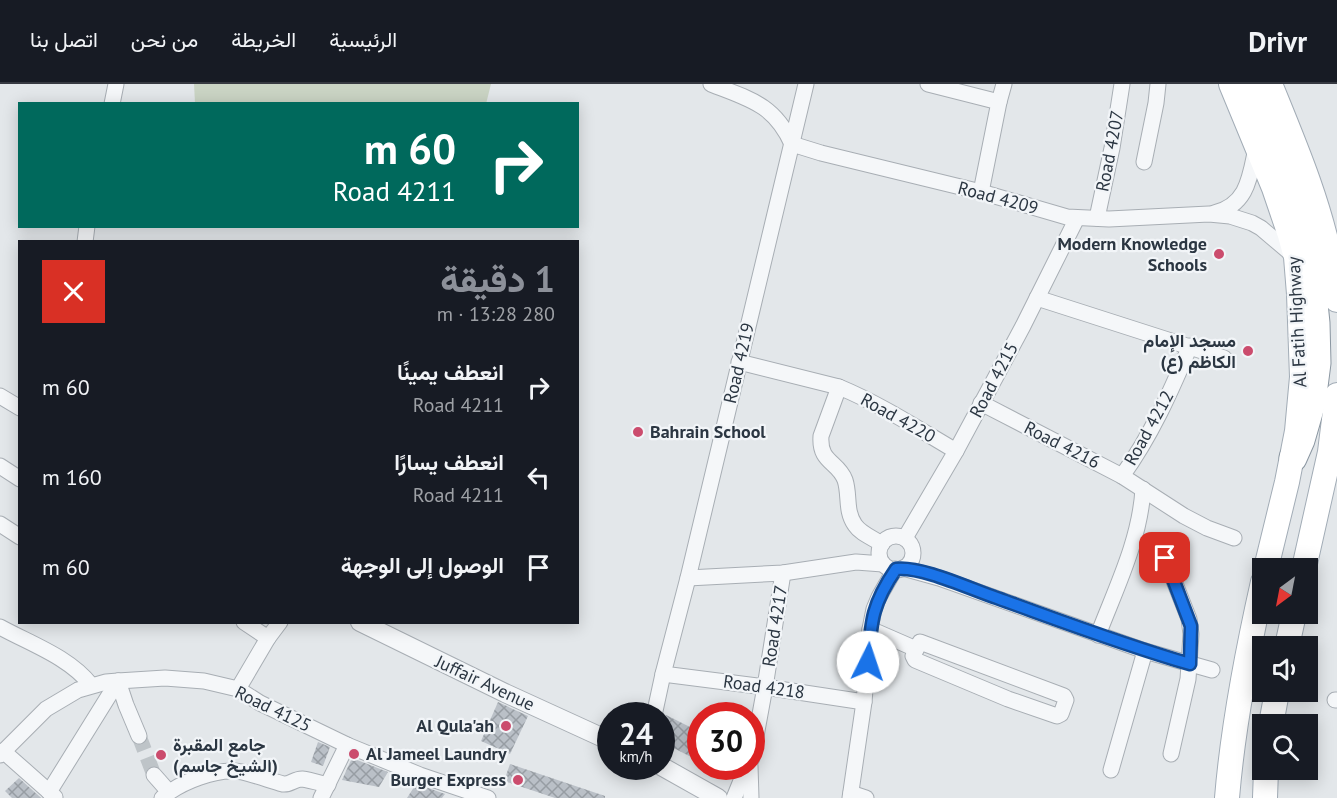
<!DOCTYPE html>
<html lang="ar">
<head>
<meta charset="utf-8">
<style>
  body { margin:0; font-family:"PT Sans",Vazirmatn,sans-serif; background:#20242c; color:#f1f3f6; direction:rtl; height:100vh; display:flex; flex-direction:column; font-size:22px; white-space:nowrap }
  * { box-sizing:border-box; margin:0 }
  p { font-size:20px; color:#9ea1a6 }
  .icon { flex:none; width:33px; height:33px; fill:none; stroke:currentColor; stroke-width:2; stroke-linecap:round; stroke-linejoin:round }
  .map { position:relative; flex:1; overflow:hidden; direction:ltr }
  .side { position:absolute; left:18px; top:156px; width:561px; height:384px; display:flex; flex-direction:column; background:#171b24; border-radius:0px; box-shadow:0 3px 15px #0003; direction:rtl }
  .side>* { flex:none }
  .guide { position:absolute; left:18px; top:18px; width:561px; height:126px; border-radius:0px; box-shadow:0 3px 15px #0003; direction:rtl; background:#00695c; color:#fff; overflow:hidden }
  .needle { width:39px; rotate:212deg }
  .buttons { position:absolute; left:1252px; top:474px; display:grid; gap:12px }
  .buttons a { display:grid; place-items:center; width:66px; height:66px; border-radius:0px; background:#171b24; box-shadow:0 3px 15px #0003; font-size:30px }
  .speed { position:absolute; left:597px; top:618px; display:flex; gap:12px; font-size:30px; font-weight:700; text-align:center }
  .speed>* { display:grid; place-content:center; width:78px; height:78px; border-radius:50%; background:#171b24; box-shadow:0 3px 15px #0003; line-height:1 }
  .speed small { font-size:15px; font-weight:400 }
  .speed .limit { border:9px solid #d22; background:#fff; color:#111 }
  .pin { position:absolute; display:grid; place-items:center; width:51px; height:51px; color:#fff; margin:-26px; border-radius:12px; box-shadow:0 3px 9px #0006 }
  .me { position:absolute; width:66px; margin:-33px; rotate:4deg; stroke-linejoin:round; filter:drop-shadow(0 0 4px #0008) }
  .turn { display:flex; align-items:center; gap:21px; height:126px; padding:0 24px; font-size:27px }
  .turn .icon { width:78px; height:78px; stroke-width:2.5 }
  .turn b { display:block; font-size:42px; line-height:51px }
  .round { display:grid; place-items:center; flex:none; width:63px; height:63px; border-radius:0px; background:#20242c }
  .head { display:flex; align-items:center; justify-content:space-between; height:102px; padding:0 24px }
  h1 { font-size:36px; font-weight:800; line-height:45px; color:#8c9099 }
  ul { padding:0; list-style:none }
  li { display:flex; align-items:center; gap:18px; height:90px; padding:0 24px }
  li div { flex:1 }
  li b { display:block; font-size:22px }
  li em { font-style:normal }
  header { display:flex; align-items:center; gap:36px; box-sizing:border-box; height:84px; padding:0 30px; background:#171b24; border-bottom:2px solid #363941 }
  header strong { font-size:28px }
  nav { display:flex; gap:33px; margin-inline-start:auto; font-size:21px }
  .map>svg:first-child { display:block }
</style>
</head>
<body>
<header>
<strong>Drivr</strong>
<nav><a>الرئيسية</a><a>الخريطة</a><a>من نحن</a><a>اتصل بنا</a></nav>
</header>
<div class="map">
<svg width="1337" height="714" viewBox="0 0 1337 714">
  <defs>
    <pattern id="building-cross-hatch" width="8" height="8" patternUnits="userSpaceOnUse" patternTransform="scale(1.5)"><rect width="8" height="8" fill="#bac0c7"/><path d="M0 0l8 8M0 8l8-8" fill="none" stroke="#979da3"/></pattern>
  </defs>
  <rect width="100%" height="100%" fill="#e3e7ea"/>
  <!-- green -->
  <path fill="#cad4c4" d="M194,0H491L486,20L195,19Z"/>
  <!-- building -->
  <g fill="url(#building-cross-hatch)">
    <path d="M498,618L528,632L510,670L481,657Z"/>
    <path d="M666,631L700,648V658L693,674L662,658V640Z"/>
    <path d="M318,658L330,663L323,682L311,678Z"/>
    <path d="M352,674L388,688L379,703L342,696Z"/>
    <path d="M510,680L605,712V714H555L504,697Z"/>
    <path d="M19,694L40,713L41,714H12L5,707Z"/>
    <path d="M416,700H417L445,710L442,714H407Z"/>
  </g>
  <g fill="none" stroke-linecap="round" stroke-linejoin="round">
    <!-- minor-tunnel -->
    <path stroke="#bec4c8" stroke-width="15" stroke-dasharray="15 8" stroke-linecap="butt" d="M139,652L154,691"/>
    <defs>
      <g id="minor">
        <path d="M711,0C749,15 774,20 792,60"/>
        <path d="M928,0L999,18"/>
        <path d="M112,20L116,0"/>
        <path d="M792,60L821,69L981,108L1067,133L1109,135L1209,130L1230,132L1252,139L1261,144L1294,172"/>
        <path d="M1144,78L1156,19L1158,0"/>
        <path d="M981,108L999,18L1004,0"/>
        <path d="M1214,129C1248,121 1250,92 1256,64"/>
        <path d="M1097,134L1112,64L1122,0"/>
        <path d="M85,158L87,142"/>
        <path d="M1037,214L1224,274"/>
        <path d="M739,278L839,303C880,320 917,344 956,367"/>
        <path d="M839,303L821,352C819,379 838,377 845,396C850,411 845,427 855,441C861,450 873,454 882,460"/>
        <path d="M0,312L20,324"/>
        <path d="M981,319L1122,392L1184,432L1207,444L1234,454"/>
        <path d="M0,382L20,395"/>
        <path d="M1122,392C1151,352 1171,307 1190,262"/>
        <path d="M0,440L20,453"/>
        <circle cx="896" cy="469" r="17"/>
        <path d="M905,454L956,367L1023,242L1077,134"/>
        <path d="M1165,474L1189,535L1191,550L1188,595L1171,670"/>
        <path d="M903,484L939,494L1145,567L1212,586"/>
        <path d="M688,494L783,489L856,478L883,480"/>
        <path d="M244,538L268,554"/>
        <path d="M0,543C31,560 69,573 91,601"/>
        <path d="M870,545L916,565"/>
        <path d="M1098,551C1116,504 1140,456 1143,405"/>
        <path d="M920,558L1064,612L1066,616L1061,630L1057,632L1008,615L915,576L913,572Z"/>
        <path d="M663,590L765,603L864,618"/>
        <path d="M118,597L126,621L139,652"/>
        <path d="M238,605L268,554L280,538"/>
        <path d="M1335,616H1337"/>
        <path d="M655,627L663,590L688,494L806,0"/>
        <path d="M3,667L55,713"/>
        <path d="M0,671L46,625L78,606L106,598L118,597L165,594L204,597L238,605L260,619L347,661L420,691L488,714"/>
        <path d="M752,674L765,603L783,489"/>
        <path d="M750,682L751,714"/>
        <path d="M1111,686L1145,567"/>
        <path d="M154,691L169,708"/>
        <path d="M49,708L118,597"/>
        <path d="M851,709L866,714"/>
        <path d="M162,714C180,698 218,683 242,688C255,691 269,696 283,700C290,701 294,695 302,695C310,696 320,699 328,701"/>
        <path d="M321,714L347,661"/>
        <path d="M734,714L747,682"/>
        <path d="M850,714L864,618L870,545L874,525L879,513L895,485"/>
      </g>
      <g id="tertiary">
        <path d="M360,538L505,609L610,657"/>
        <path d="M661,682L718,714"/>
      </g>
      <g id="primary">
        <path d="M1231,0L1274,104L1290,151L1296,173L1299,210L1302,293L1297,347L1287,398L1266,484"/>
        <path d="M1270,0C1294,59 1319,117 1331,179C1333,191 1336,204 1337,216"/>
        <path d="M1304,484L1330,368L1337,311"/>
        <path d="M1287,562L1294,530"/>
        <path d="M1271,640L1277,608"/>
        <path d="M1227,714C1233,641 1247,569 1263,498"/>
        <path d="M1265,714L1266,686"/>
      </g>
      <path id="motorway" d="M1248,0L1291,98L1307,151L1316,239L1317,279L1312,318L1301,356L1293,374"/>
    </defs>
    <!-- minor casing -->
    <use href="#minor" stroke="#a8aeb4" stroke-width="17"/>
    <!-- tertiary casing -->
    <use href="#tertiary" stroke="#a8aeb4" stroke-width="20"/>
    <!-- primary casing -->
    <use href="#primary" stroke="#a2acb6" stroke-width="26"/>
    <!-- motorway casing -->
    <use href="#motorway" stroke="#8a96a1" stroke-width="29"/>
    <!-- minor -->
    <use href="#minor" stroke="#f5f7f9" stroke-width="15"/>
    <!-- tertiary -->
    <use href="#tertiary" stroke="#f5f7f9" stroke-width="18"/>
    <!-- primary -->
    <use href="#primary" stroke="#fff" stroke-width="24"/>
    <!-- motorway -->
    <use href="#motorway" stroke="#fff" stroke-width="27"/>
  </g>
  <g fill="none" stroke-linecap="round" stroke-linejoin="round">
    <defs>
      <path id="route" d="M868,578C871,537 872,520 896,485C922,482 970,505 997,514C1061,537 1124,561 1190,580L1191,542L1165,474"/>
    </defs>
    <!-- route casing -->
    <use href="#route" stroke="#114b97" stroke-width="15"/>
    <!-- route -->
    <use href="#route" stroke="#1a73e8" stroke-width="10"/>
  </g>
  <!-- markers -->
  <g fill="#cb4c6d" stroke="#f2f5f8" stroke-width="2">
    <circle cx="1219" cy="170" r="6"/>
    <circle cx="1248" cy="267" r="6"/>
    <circle cx="638" cy="348" r="6"/>
    <circle cx="506" cy="642" r="6"/>
    <circle cx="354" cy="670" r="6"/>
    <circle cx="161" cy="671" r="6"/>
    <circle cx="518" cy="696" r="6"/>
  </g>
  <g text-anchor="middle" stroke-width="4.5" stroke-linejoin="round" paint-order="stroke">
    <!-- street labels -->
    <g font-size="18" fill="#2b3642" stroke="#f2f5f8">
      <text transform="translate(1110 67) rotate(-79)" y="6">Road 4207</text>
      <text transform="translate(998 114) rotate(15)" y="6">Road 4209</text>
      <text transform="translate(1297 238) rotate(-93)" y="6">Al Fatih Highway</text>
      <text transform="translate(739 279) rotate(-77)" y="6">Road 4219</text>
      <text transform="translate(994 296) rotate(-62)" y="6">Road 4215</text>
      <text transform="translate(898 334) rotate(29)" y="6">Road 4220</text>
      <text transform="translate(1149 344) rotate(-61)" y="6">Road 4212</text>
      <text transform="translate(1062 361) rotate(27)" y="6">Road 4216</text>
      <text transform="translate(775 542) rotate(-81)" y="6">Road 4217</text>
      <text transform="translate(485 599) rotate(25)" y="6">Juffair Avenue</text>
      <text transform="translate(764 603) rotate(8)" y="6">Road 4218</text>
      <text transform="translate(273 625) rotate(26)" y="6">Road 4125</text>
    </g>
    <!-- poi labels -->
    <g font-size="18" font-weight="bold" fill="#2b3642" stroke="#f2f5f8" text-anchor="end">
      <text x="1207" y="166">Modern Knowledge<tspan x="1207" dy="21">Schools</tspan></text>
      <text x="1236" y="263">مسجد الإمام<tspan x="1236" dy="21">الكاظم (ع)</tspan></text>
      <text x="650" y="354" text-anchor="start">Bahrain School</text>
      <text x="494" y="648">Al Qula'ah</text>
      <text x="173" y="667" text-anchor="start">جامع المقبرة<tspan x="173" dy="21">(الشيخ جاسم)</tspan></text>
      <text x="366" y="676" text-anchor="start">Al Jameel Laundry</text>
      <text x="506" y="702">Burger Express</text>
    </g>
  </g>
</svg>
<div class="buttons">
<a><svg class="needle" viewBox="-14 -14 28 28"><path d="M0-13l5 13h-10z" fill="#e53935"/><path d="M0 13l5-13h-10z" fill="#9ea1a6"/></svg></a>
<a><svg class="icon" aria-label="sound" viewBox="0 0 24 24"><path d="M4 9h4l5-4v14l-5-4H4zM17 9q2 3 0 6"/></svg></a>
<a><svg class="icon" aria-label="search" viewBox="0 0 24 24"><circle cx="10" cy="10" r="6"/><path d="M15 15l6 6"/></svg></a>
</div>
<div class="speed"><div>24<small>km/h</small></div><div class="limit">30</div></div>
<div class="pin" style="left:1165px;top:474px;background:#d93025"><svg class="icon" aria-label="arrive" viewBox="0 0 24 24"><path d="M6 21V4h12l-3 4 3 4H6"/></svg></div>
<svg class="me" style="left:868px;top:578px" viewBox="-20 -20 40 40"><circle r="19" fill="#fff"/><path d="M0-13L10 11 0 6-10 11z" fill="#1a73e8"/></svg>
<div class="guide">
<div class="turn"><svg class="icon" aria-label="right" viewBox="0 0 24 24"><path d="M7 20v-9h11M14 6l5 5-5 5"/></svg><div><b>60 m</b>Road 4211</div></div>
</div>
<section class="side">
<div class="head"><div><h1>1 دقيقة</h1><p>280 m · 13:28</p></div><a class="round" style="background:#d93025;color:#fff"><svg class="icon" aria-label="close" viewBox="0 0 24 24"><path d="M6 6l12 12M18 6L6 18"/></svg></a></div>
<ul>
<li><svg class="icon" aria-label="right" viewBox="0 0 24 24"><path d="M7 20v-9h11M14 6l5 5-5 5"/></svg><div><b>انعطف يمينًا</b><p>Road 4211</p></div><em>60 m</em></li>
<li><svg class="icon" aria-label="left" viewBox="0 0 24 24"><path d="M17 20v-9H6M10 6l-5 5 5 5"/></svg><div><b>انعطف يسارًا</b><p>Road 4211</p></div><em>160 m</em></li>
<li><svg class="icon" aria-label="arrive" viewBox="0 0 24 24"><path d="M6 21V4h12l-3 4 3 4H6"/></svg><div><b>الوصول إلى الوجهة</b></div><em>60 m</em></li>
</ul>
</section>
</div>
</body>
</html>
